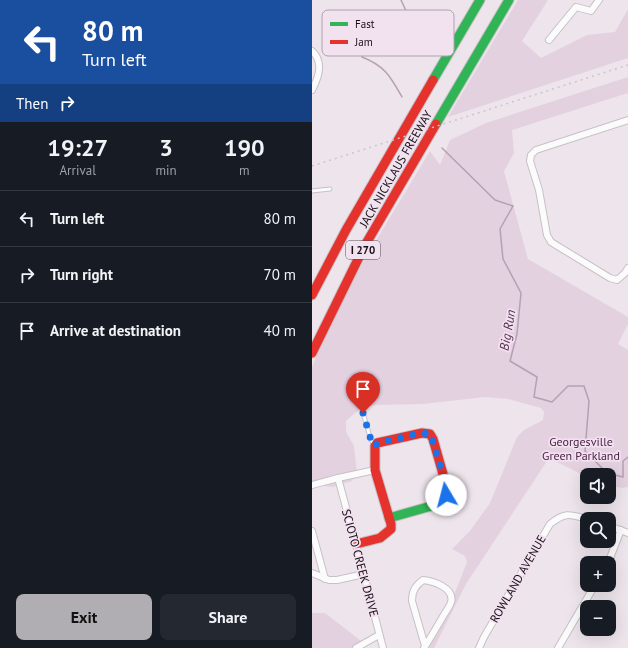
<!DOCTYPE html>
<html lang="en">
<head>
<meta charset="utf-8">
<style>
  body { margin:0; font-family:"PT Sans",sans-serif; background:#242831; color:#f1f3f6; height:100vh; display:flex; flex-direction:column; font-size:15px; white-space:nowrap }
  * { box-sizing:border-box; margin:0 }
  p { font-size:13px; color:#9ea1a6 }
  .icon { flex:none; width:22px; height:22px; fill:none; stroke:currentColor; stroke-width:2; stroke-linecap:round; stroke-linejoin:round }
  .map { position:relative; flex:1; overflow:hidden }
  .panel { display:flex; flex-direction:column; background:#171b24; width:312px }
  .panel>* { flex:none }
  .hud { background:#1a4fa0; color:#fff; overflow:hidden }
  .fabs { position:absolute; left:268px; top:468px; display:grid; gap:8px }
  .fabs a { display:grid; place-items:center; width:36px; height:36px; border-radius:8px; background:#171b24; box-shadow:0 4px 16px #0002; font-size:20px }
  .pin { position:absolute; display:grid; place-items:center; width:34px; height:34px; color:#fff; margin:-41px -17px; border-radius:50% 50% 50% 0; rotate:-45deg; box-shadow:0 0 4px #0007 }
  .pin .icon { rotate:45deg }
  .me { position:absolute; width:44px; margin:-22px; rotate:352deg; stroke-linejoin:round; filter:drop-shadow(0 0 3px #0008) }
  .turn { display:flex; align-items:center; gap:14px; height:84px; padding:0 16px; font-size:18px }
  .turn .icon { width:52px; height:52px; stroke-width:2.5 }
  .turn b { display:block; font-size:28px; line-height:34px }
  .then { display:flex; align-items:center; height:38px; padding:0 16px; background:#0003; gap:8px; font-size:15px }
  .eta { display:flex; justify-content:space-evenly; align-items:center; height:68px; text-align:center }
  .eta b { font-size:24px; font-weight:700; line-height:28px }
  .action { display:flex; gap:8px; margin-top:auto; padding:8px 16px }
  .action a { flex:1; height:46px; border-radius:8px; background:#b0aeb2; color:#111; font-size:16px; font-weight:700; line-height:46px; text-align:center }
  .action a+a { background:#242831; color:#f1f3f6 }
  ul { padding:0; list-style:none }
  li { display:flex; align-items:center; gap:12px; height:56px; padding:0 16px; border-top:1px solid #363941 }
  li div { flex:1 }
  li b { display:block; font-size:15px }
  li em { font-style:normal }
  main { display:flex; flex:1; min-height:0 }
  .map>svg:first-child { display:block }
</style>
</head>
<body>
<main>
<section class="panel">
<div class="hud">
<div class="turn"><svg class="icon" aria-label="left" viewBox="0 0 24 24"><path d="M17 20v-9H6M10 6l-5 5 5 5"/></svg><div><b>80 m</b>Turn left</div></div>
<div class="then">Then<svg class="icon" aria-label="right" viewBox="0 0 24 24"><path d="M7 20v-9h11M14 6l5 5-5 5"/></svg></div>
</div>
<div class="eta">
<div><b>19:27</b><p>Arrival</p></div>
<div><b>3</b><p>min</p></div>
<div><b>190</b><p>m</p></div>
</div>
<ul>
<li><svg class="icon" aria-label="left" viewBox="0 0 24 24"><path d="M17 20v-9H6M10 6l-5 5 5 5"/></svg><div><b>Turn left</b></div><em>80 m</em></li>
<li><svg class="icon" aria-label="right" viewBox="0 0 24 24"><path d="M7 20v-9h11M14 6l5 5-5 5"/></svg><div><b>Turn right</b></div><em>70 m</em></li>
<li><svg class="icon" aria-label="arrive" viewBox="0 0 24 24"><path d="M6 21V4h12l-3 4 3 4H6"/></svg><div><b>Arrive at destination</b></div><em>40 m</em></li>
</ul>
<div class="action"><a>Exit</a><a>Share</a></div>
</section>
<div class="map">
<svg width="316" height="648" viewBox="0 0 316 648">
  <rect width="100%" height="100%" fill="#eee5ec"/>
  <!-- green -->
  <g fill="#e3d1e0">
    <path d="M206,0H236L210,41L229,58L275,35L303,32L316,9V58L136,117Z"/>
    <path d="M316,77V93L200,130L202,153L192,171L216,259L316,317V324L306,344L316,350V487L310,488L297,485V475H275V477L237,458L154,584L122,648H117L138,605L155,562L153,556L140,549L158,531L178,503L205,437L212,430L231,420L232,412L229,408L196,399L173,397L111,404L64,405L49,408L34,421V432L42,446L45,473L40,481L21,487L0,485V367L10,343L48,267L118,151L128,165L138,140L174,123Z"/>
    <path d="M0,613H13L53,644V648H0Z"/>
  </g>
  <g fill="none" stroke-linecap="round" stroke-linejoin="round">
    <!-- stream -->
    <g stroke="#b79fb3" stroke-width="1.5">
      <path d="M89,0L96,15L82,20C79,32 78,36 66,42L49,36L44,43L50,57C73,66 78,76 90,97"/>
      <path d="M130,148L183,200L201,206L188,229L191,259L209,293L205,334L198,361L225,377L222,397L240,402L256,386H272L277,401L273,451L295,473L311,477V461L316,457"/>
    </g>
    <defs>
      <g id="lane">
        <path d="M0,191L18,189"/>
        <path d="M51,413L59,440L62,444"/>
      </g>
      <g id="street">
        <path d="M237,40L264,7L279,11L287,0"/>
        <path d="M0,51C12,62 7,77 0,90"/>
        <path d="M316,120L224,150L219,155L218,161L227,190L235,235L239,242L298,278L305,280L313,273L316,268"/>
        <path d="M26,478L44,544L71,648"/>
        <path d="M0,485L26,478L63,470"/>
        <path d="M297,526L316,533"/>
        <path d="M0,531L13,579"/>
        <path d="M296,563L309,530"/>
        <path d="M0,573L17,580H25L52,574"/>
        <path d="M44,648L67,635"/>
        <path d="M112,648C119,637 126,625 133,613C135,610 138,606 139,602C143,588 121,581 111,580C103,586 100,591 100,601L113,646"/>
        <path d="M167,648L172,637L238,524C253,512 257,514 275,519"/>
        <path d="M246,648L283,585"/>
      </g>
      <g id="fast">
        <path d="M121,80L168,0"/>
        <path d="M124,124L197,0"/>
        <path d="M77,518L130,503"/>
      </g>
      <g id="jam">
        <path d="M0,295L34,230L121,80"/>
        <path d="M0,353L52,247L124,124"/>
        <path d="M44,544L68,538L79,529V524L63,470V446L65,443L110,433L118,434L121,439L135,488L133,501L130,503"/>
      </g>
    </defs>
    <!-- lane casing -->
    <use href="#lane" stroke="#c7c0c6" stroke-width="5"/>
    <!-- street casing -->
    <use href="#street" stroke="#c7c0c6" stroke-width="8"/>
    <!-- fast casing -->
    <use href="#fast" stroke="#c7c0c6" stroke-width="11"/>
    <!-- jam casing -->
    <use href="#jam" stroke="#c7c0c6" stroke-width="11"/>
    <!-- lane -->
    <use href="#lane" stroke="#fcfbfc" stroke-width="3"/>
    <!-- street -->
    <use href="#street" stroke="#fcfbfc" stroke-width="6"/>
    <!-- fast -->
    <use href="#fast" stroke="#30b455" stroke-width="9"/>
    <!-- jam -->
    <use href="#jam" stroke="#e5322d" stroke-width="9"/>
    <!-- rail -->
    <path stroke="#c9c6c7" stroke-width="1.5" stroke-dasharray="2 4" stroke-linecap="butt" d="M0,166L316,65"/>
  </g>
  <g fill="none" stroke-linecap="round" stroke-linejoin="round">
    <!-- route -->
    <path stroke="#1a73e8" stroke-width="7" stroke-dasharray="0 12.6" d="M51,413L59,440L63,446L65,443L110,433L118,434L120,439L135,488L134,495"/>
  </g>
  <g text-anchor="middle" stroke-width="3.5" stroke-linejoin="round" paint-order="stroke">
    <!-- shield labels -->
    <rect fill="#f2e1ef" stroke="#574e56" stroke-width="1" x="34" y="241" width="34" height="18" rx="3"/>
    <g font-size="11" font-weight="bold" fill="#150f14">
      <text x="51" y="254">I 270</text>
    </g>
    <!-- street labels -->
    <g font-size="12" fill="#150f14" stroke="#f2e1ef">
      <text transform="translate(84 169) rotate(-60)" y="4">JACK NICKLAUS FREEWAY</text>
      <text transform="translate(48 563) rotate(75)" y="4">SCIOTO CREEK DRIVE</text>
      <text transform="translate(206 579) rotate(-60)" y="4">ROWLAND AVENUE</text>
    </g>
    <!-- park labels -->
    <g font-size="12" fill="#4c2349" stroke="#f2e1ef">
      <text x="269" y="446">Georgesville<tspan x="269" dy="14">Green Parkland</tspan></text>
    </g>
    <!-- water labels -->
    <g font-size="13" font-style="italic" fill="#572d53" stroke="#f2e1ef">
      <text transform="translate(195 330) rotate(-80)" y="5">Big Run</text>
    </g>
  </g>
  <!-- legend -->
  <rect x="10" y="10" width="132" height="46" rx="6" fill="#f2e1ef" stroke="#b0a2ad" stroke-width="1"/>
  <rect x="18" y="22" width="18" height="4" fill="#30b455"/>
  <rect x="18" y="40" width="18" height="4" fill="#e5322d"/>
  <g font-size="11" fill="#150f14">
    <text x="43" y="28">Fast</text>
    <text x="43" y="46">Jam</text>
  </g>
</svg>
<div class="fabs">
<a><svg class="icon" aria-label="sound" viewBox="0 0 24 24"><path d="M4 9h4l5-4v14l-5-4H4zM17 9q2 3 0 6"/></svg></a>
<a><svg class="icon" aria-label="search" viewBox="0 0 24 24"><circle cx="10" cy="10" r="6"/><path d="M15 15l6 6"/></svg></a>
<a>+</a>
<a>−</a>
</div>
<div class="pin" style="left:51px;top:413px;background:#d93025"><svg class="icon" aria-label="arrive" viewBox="0 0 24 24"><path d="M6 21V4h12l-3 4 3 4H6"/></svg></div>
<svg class="me" style="left:134px;top:495px" viewBox="-20 -20 40 40"><circle r="19" fill="#fff"/><path d="M0-13L10 11 0 6-10 11z" fill="#1a73e8"/></svg>
</div>
</main>
</body>
</html>
